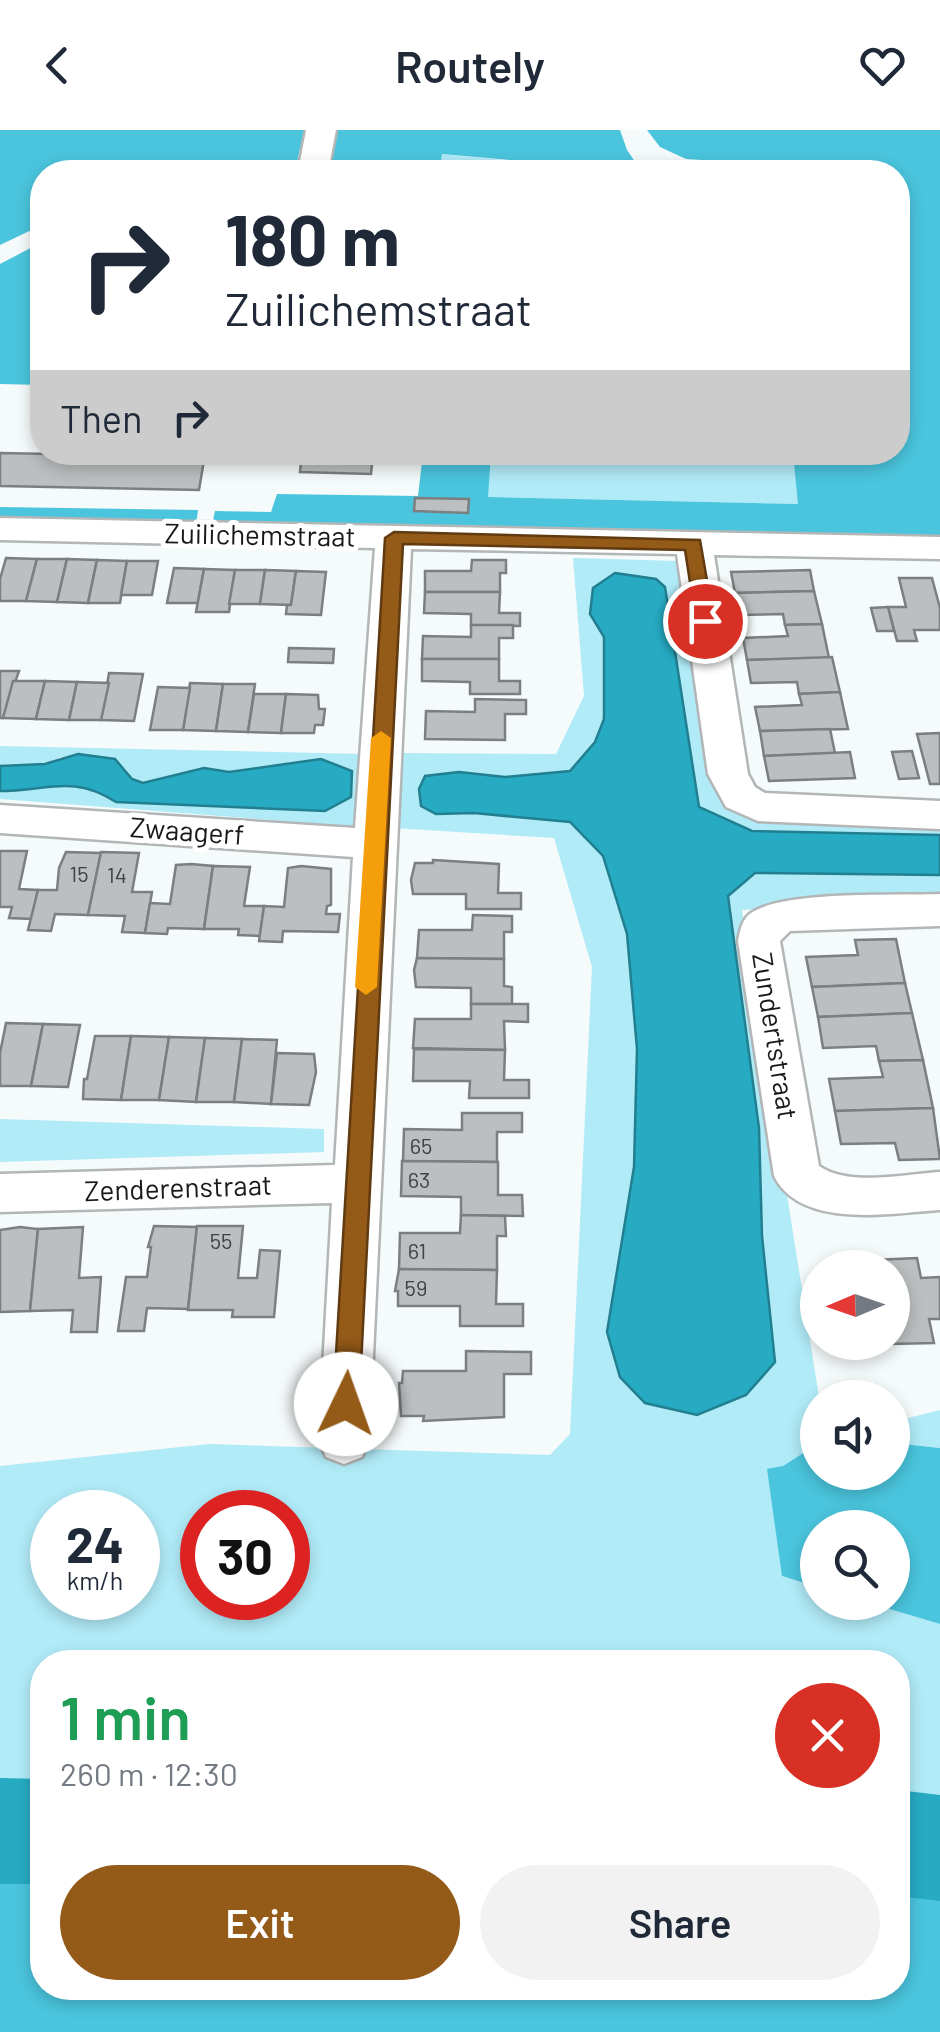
<!DOCTYPE html>
<html lang="en">
<head>
<meta charset="utf-8">
<style>
  body { margin:0; font-family:Barlow,sans-serif; background:#f2f2f3; color:#1f2937; height:100vh; display:flex; flex-direction:column; font-size:38px; white-space:nowrap }
  * { box-sizing:border-box; margin:0 }
  p { font-size:32px; color:#747a83 }
  .icon { flex:none; width:55px; height:55px; fill:none; stroke:currentColor; stroke-width:2; stroke-linecap:round; stroke-linejoin:round }
  .map { position:relative; flex:1; overflow:hidden }
  .sheet { position:absolute; left:30px; top:1520px; width:880px; height:350px; display:flex; flex-direction:column; background:#fff; border-radius:40px; box-shadow:0 5px 15px #0003 }
  .sheet>* { flex:none }
  .hud { position:absolute; left:30px; top:30px; width:880px; height:305px; border-radius:40px; box-shadow:0 5px 15px #0003; background:#fff; color:#1f2937; overflow:hidden }
  .needle { width:65px; rotate:268deg }
  .tools { position:absolute; left:800px; top:1120px; display:grid; gap:20px }
  .tools a { display:grid; place-items:center; width:110px; height:110px; border-radius:50%; background:#fff; box-shadow:0 5px 15px #0003; font-size:50px }
  .speed { position:absolute; left:30px; top:1360px; display:flex; gap:20px; font-size:50px; font-weight:700; text-align:center }
  .speed>* { display:grid; place-content:center; width:130px; height:130px; border-radius:50%; background:#fff; box-shadow:0 5px 15px #0003; line-height:1 }
  .speed small { font-size:25px; font-weight:400 }
  .speed .limit { border:15px solid #d22; background:#fff; color:#111 }
  .pin { position:absolute; display:grid; place-items:center; width:85px; height:85px; color:#fff; margin:-42px; border:5px solid #fff; border-radius:50%; box-shadow:0 2px 10px #0007 }
  .me { position:absolute; width:110px; margin:-55px; rotate:3deg; stroke-linejoin:round; filter:drop-shadow(0 0 8px #0008) }
  .turn { display:flex; align-items:center; gap:35px; height:210px; padding:0 30px; font-size:45px }
  .turn .icon { width:130px; height:130px; stroke-width:2.5 }
  .turn b { display:block; font-size:70px; line-height:85px }
  .then { display:flex; align-items:center; height:95px; padding:0 30px; background:#0003; gap:20px; font-size:38px }
  .round { display:grid; place-items:center; flex:none; width:105px; height:105px; border-radius:52px; background:#f2f2f3 }
  .head { display:flex; align-items:center; justify-content:space-between; height:170px; padding:0 30px }
  h1 { font-size:60px; font-weight:600; line-height:75px; color:#1e9e55 }
  .button { display:flex; gap:20px; margin-top:auto; padding:20px 30px }
  .button a { flex:1; height:115px; border-radius:60px; background:#945a18; color:#fff; font-size:40px; font-weight:600; line-height:115px; text-align:center }
  .button a+a { background:#f2f2f3; color:#1f2937 }
  header { display:flex; justify-content:space-between; align-items:center; height:130px; padding:0 30px; background:#fff; font-size:45px; font-weight:600 }
  .map>svg:first-child { display:block }
</style>
</head>
<body>
<header><svg class="icon" aria-label="back" viewBox="0 0 24 24"><path d="M15 5l-7 7 7 7"/></svg>Routely<svg class="icon" aria-label="heart" viewBox="0 0 24 24"><path d="M12 20l-8-8c-3-5 5-10 8-4 3-6 11-1 8 4z"/></svg></header>
<div class="map">
<svg width="940" height="1902" viewBox="0 0 940 1902">
  <rect width="100%" height="100%" fill="#f5fafb"/>
  <!-- green -->
  <g fill="#b1ebf8" fill-rule="evenodd">
    <path d="M441,24L626,42H439Z"/>
    <path d="M793,322L799,374L487,367L491,323Z"/>
    <path d="M573,428L678,431L687,444L718,664L742,681L940,695V705L752,701L699,677L665,457L590,484L604,507V589L595,612L570,642L505,647L459,642L436,684L474,683L570,692L603,725L627,804L637,919L634,1037L607,1202L762,1106L759,998L727,766L755,743L940,745V772L742,780L819,1267L817,1314L783,1336L782,1446L817,1457L818,1472L869,1473L940,1494V1705L898,1703V1532H42V1684L0,1683V1336L209,1314L550,1325L570,1304L592,837L554,708L392,698L397,623L556,624L584,566ZM52,1382H138V1468H52ZM202,1382H288V1468H202Z"/>
    <path d="M0,616L367,624L361,697L0,669V661C47,661 73,645 116,672L321,630L229,642L204,638L143,654L132,649L125,638L61,627L45,634L0,636Z"/>
    <path d="M0,989L324,999V1022L0,1032Z"/>
    <path d="M940,1280V1318L893,1313L892,1292Z"/>
  </g>
  <!-- forest -->
  <g fill="#4ac5dd">
    <path d="M0,0H304L295,42H42V95L0,115Z"/>
    <path d="M337,0H620L627,20L642,42L442,24L439,42H329Z"/>
    <path d="M647,0H940V407L212,395L215,381L271,382L277,364L418,366L423,323H491L488,367L798,374L793,323L898,322V42H793L734,32L686,29L660,17Z"/>
    <path d="M42,112V255L0,254V134Z"/>
    <path d="M0,377L198,380L196,394L0,392Z"/>
    <path d="M893,1313L940,1318V1494L869,1473L892,1472V1398H818L817,1457L782,1446L767,1339L783,1336L817,1314L818,1342H892Z"/>
    <path d="M0,1683L42,1684V1858H898V1703L940,1705V1902H0Z"/>
  </g>
  <!-- water -->
  <g fill="#26abc3" stroke="#227f90" stroke-width="2.5">
    <path d="M615,443L656,449L665,457L699,677L752,701L940,705V745L755,743L728,766L759,998L762,1106L775,1232L746,1265L697,1285L645,1273L620,1247L607,1202L634,1037L637,919L627,804L603,726L570,692L474,683L436,684L421,676L419,659L425,646L459,642L505,647L570,641L595,612L604,589V507L590,484L593,458Z"/>
    <path d="M78,624L115,629L132,649L143,653L204,638L229,642L321,629L352,641L351,667L325,681L116,672C73,644 47,661 0,661V636L45,634Z"/>
  </g>
  <g fill="none" stroke-linecap="round" stroke-linejoin="round">
    <!-- river -->
    <g fill="#26abc3" fill-rule="evenodd">
      <path d="M0,1648L42,1649V1754H0Z"/>
      <path d="M898,1660L940,1665V1771L898,1766Z"/>
    </g>
  </g>
  <!-- building -->
  <g fill="#bbbfc0" stroke="#7b7f80" stroke-width="2.5">
    <path d="M413,322L373,324L371,344L300,342L302,323Z"/>
    <path d="M0,323L157,326L205,324L199,360L0,356Z"/>
    <path d="M415,368L469,369L468,383L414,381Z"/>
    <path d="M6,428L37,429L26,471H0V449Z"/>
    <path d="M37,429H67L57,472L26,471Z"/>
    <path d="M67,429L97,430L88,473L57,472Z"/>
    <path d="M97,430L127,431L120,473H88Z"/>
    <path d="M472,430H506V443H500V462H425V441H471Z"/>
    <path d="M127,431H158L152,465H121Z"/>
    <path d="M174,438L204,439L198,473H167Z"/>
    <path d="M204,439L235,440L229,482H196Z"/>
    <path d="M235,440H265L260,474H229Z"/>
    <path d="M265,440L296,441L291,475L260,474Z"/>
    <path d="M810,440L814,461L735,463L731,442Z"/>
    <path d="M296,441L326,442L321,485L286,484L287,475H291Z"/>
    <path d="M899,448H932L940,478V500H914L917,511H897L888,477H906Z"/>
    <path d="M814,461L822,494L785,495L783,484L739,485L735,463Z"/>
    <path d="M425,462H500L499,483H520V496L471,495V484L424,483Z"/>
    <path d="M888,477L894,501H877L871,478Z"/>
    <path d="M822,494L829,528L747,530L743,508L788,506L785,495Z"/>
    <path d="M471,495H513V508H499V529H422L423,506L471,507Z"/>
    <path d="M289,518L334,519L333,533L288,532Z"/>
    <path d="M832,527L840,562L799,564L797,552L751,553L747,530Z"/>
    <path d="M422,529H499V551H520V564H470V552L422,551Z"/>
    <path d="M0,541H19L3,588H0Z"/>
    <path d="M109,543L143,544L134,591L101,590Z"/>
    <path d="M13,551H45L36,589L3,588Z"/>
    <path d="M45,551L77,552L69,590L36,589Z"/>
    <path d="M77,552L109,553L101,590H69Z"/>
    <path d="M190,553L223,554L216,601L183,600Z"/>
    <path d="M223,554H255L248,602L216,601Z"/>
    <path d="M158,557L190,558L183,600H150Z"/>
    <path d="M840,562L848,599L760,601L755,577L802,575L799,564Z"/>
    <path d="M254,564H286L281,603L248,602Z"/>
    <path d="M286,564L318,565L319,579H325L323,595H315L314,603H281Z"/>
    <path d="M475,569L526,570V584H505V610L425,609L426,581L475,582Z"/>
    <path d="M830,599L835,623L764,626L760,601Z"/>
    <path d="M940,603V654H930L917,604Z"/>
    <path d="M912,621L919,648L899,649L892,622Z"/>
    <path d="M850,622L855,648L769,651L764,626Z"/>
    <path d="M0,721H27L19,759L38,760L32,789L9,788L12,777H0Z"/>
    <path d="M66,722L101,723L88,785L55,784L51,801L28,800L38,760H57L59,738Z"/>
    <path d="M101,722L139,723L132,762H152L145,803L122,802L125,786L88,785Z"/>
    <path d="M433,730L499,734L498,763H521V779H466V764H413L411,750L415,733H433Z"/>
    <path d="M191,734L213,736L204,799L168,798L167,804L145,803L150,773L170,774L176,735Z"/>
    <path d="M213,736L250,737L244,776H264L260,806L238,805L239,799H204Z"/>
    <path d="M301,736L331,739V775L327,776L326,784H340L338,802L283,801L282,812L259,811L264,776L284,777L288,738Z"/>
    <path d="M473,785L512,786V802H504V829L417,828L419,800H472Z"/>
    <path d="M896,809L905,853L812,857L806,827L858,825L855,810Z"/>
    <path d="M417,828L504,829V856L512,857V874H471V858L416,857L414,840Z"/>
    <path d="M905,853L912,883L818,887L812,857Z"/>
    <path d="M471,874H528V892L504,891L505,920L413,918L415,889H471Z"/>
    <path d="M912,883L923,930L879,931L876,916L823,918L818,887Z"/>
    <path d="M6,893L43,894L31,956H0V923Z"/>
    <path d="M43,894L80,895L68,957L31,956Z"/>
    <path d="M95,906H131L121,970L83,969L84,949H87Z"/>
    <path d="M131,906L169,907L159,970H121Z"/>
    <path d="M169,907L205,908L196,972L159,970Z"/>
    <path d="M205,908L242,909L234,972H196Z"/>
    <path d="M242,909L277,910L271,974L234,972Z"/>
    <path d="M414,919L505,920L504,950H529V968H469L470,951H413Z"/>
    <path d="M277,923L314,924L316,942L309,975L271,974Z"/>
    <path d="M923,930L933,978L835,981L829,949L883,947L879,931Z"/>
    <path d="M933,978L940,1029L899,1030L895,1013L841,1014L835,981Z"/>
    <path d="M462,983H522V1002H497V1032L403,1031L404,999L462,1000Z"/>
    <path d="M402,1031L498,1032V1065H522L523,1086L461,1085V1067L401,1066Z"/>
    <path d="M461,1085L505,1086L506,1106H497V1140L399,1139L400,1103H460Z"/>
    <path d="M154,1096L197,1097L188,1179L147,1178L144,1201H118L126,1147H147L151,1117H148Z"/>
    <path d="M197,1096H243L238,1148H257L260,1120L280,1121L274,1187H232L233,1180H188Z"/>
    <path d="M20,1097L38,1099L30,1181L0,1182V1100Z"/>
    <path d="M83,1097L79,1148L101,1147L97,1202H71L73,1180L30,1181L38,1099Z"/>
    <path d="M917,1128L921,1148L940,1147V1189H929L934,1213L891,1214L892,1138H876L874,1130Z"/>
    <path d="M874,1130L876,1138H832L831,1131Z"/>
    <path d="M399,1139L497,1140L496,1174H523V1196H460V1176H398V1161H395Z"/>
    <path d="M821,1212H891V1214L822,1217Z"/>
    <path d="M466,1221L531,1222V1244H504V1287L423,1291L424,1286H401L399,1253H402L403,1241H466Z"/>
  </g>
  <g fill="none" stroke-linecap="round" stroke-linejoin="round">
    <defs>
      <g id="minor">
        <path d="M306,0H336L328,42H298Z"/>
        <path d="M0,388L940,407V429L714,425L748,644L755,657L765,663L940,671V699L758,691L726,677L708,644L677,424L411,419L369,1311L362,1327L344,1334L326,1327L319,1311L332,1073L0,1082V1044L335,1035L353,727L0,703V675L355,698L375,418L0,410Z"/>
        <path d="M940,764V796L790,801L780,811L819,1036C849,1057 905,1044 940,1042V1080C891,1083 801,1100 774,1046L738,811C740,801 742,789 751,783C785,760 896,766 940,764Z"/>
      </g>
    </defs>
    <!-- minor casing -->
    <use href="#minor" stroke="#b2b6b7" stroke-width="5"/>
    <!-- minor -->
    <use href="#minor" fill="#fff" fill-rule="evenodd"/>
  </g>
  <!-- route -->
  <path fill="#945a18" stroke="#603a10" stroke-width="2.5" d="M394,402L700,410L714,491L705,497L696,491L685,420L403,414L359,1274L355,1282L346,1286L337,1282L333,1274L385,408Z"/>
  <!-- slow -->
  <path fill="#f59e0b" d="M381,601L391,608L377,857L366,865L355,857L371,608Z"/>
  <g text-anchor="middle" stroke-width="10" stroke-linejoin="round" paint-order="stroke">
    <!-- number labels -->
    <g font-size="22" fill="#414244">
      <text x="79" y="752">15</text>
      <text x="117" y="753">14</text>
      <text x="421" y="1024">65</text>
      <text x="419" y="1058">63</text>
      <text x="221" y="1119">55</text>
      <text x="417" y="1129">61</text>
      <text x="416" y="1166">59</text>
    </g>
    <!-- street labels -->
    <g font-size="28" fill="#18191a" stroke="#fff">
      <text transform="translate(260 405) rotate(1)" y="10">Zuilichemstraat</text>
      <text transform="translate(187 701) rotate(4)" y="10">Zwaagerf</text>
      <text transform="translate(775 906) rotate(81)" y="10">Zundertstraat</text>
      <text transform="translate(178 1058) rotate(-2)" y="10">Zenderenstraat</text>
    </g>
  </g>
</svg>
<div class="tools">
<a><svg class="needle" viewBox="-14 -14 28 28"><path d="M0-13l5 13h-10z" fill="#e53935"/><path d="M0 13l5-13h-10z" fill="#747a83"/></svg></a>
<a><svg class="icon" aria-label="sound" viewBox="0 0 24 24"><path d="M4 9h4l5-4v14l-5-4H4zM17 9q2 3 0 6"/></svg></a>
<a><svg class="icon" aria-label="search" viewBox="0 0 24 24"><circle cx="10" cy="10" r="6"/><path d="M15 15l6 6"/></svg></a>
</div>
<div class="speed"><div>24<small>km/h</small></div><div class="limit">30</div></div>
<div class="pin" style="left:705px;top:491px;background:#d93025"><svg class="icon" aria-label="arrive" viewBox="0 0 24 24"><path d="M6 21V4h12l-3 4 3 4H6"/></svg></div>
<svg class="me" style="left:346px;top:1274px" viewBox="-20 -20 40 40"><circle r="19" fill="#fff"/><path d="M0-13L10 11 0 6-10 11z" fill="#945a18"/></svg>
<div class="hud">
<div class="turn"><svg class="icon" aria-label="right" viewBox="0 0 24 24"><path d="M7 20v-9h11M14 6l5 5-5 5"/></svg><div><b>180 m</b>Zuilichemstraat</div></div>
<div class="then">Then<svg class="icon" aria-label="right" viewBox="0 0 24 24"><path d="M7 20v-9h11M14 6l5 5-5 5"/></svg></div>
</div>
<section class="sheet">
<div class="head"><div><h1>1 min</h1><p>260 m · 12:30</p></div><a class="round" style="background:#d93025;color:#fff"><svg class="icon" aria-label="close" viewBox="0 0 24 24"><path d="M6 6l12 12M18 6L6 18"/></svg></a></div>
<div class="button"><a>Exit</a><a>Share</a></div>
</section>
</div>
</body>
</html>
